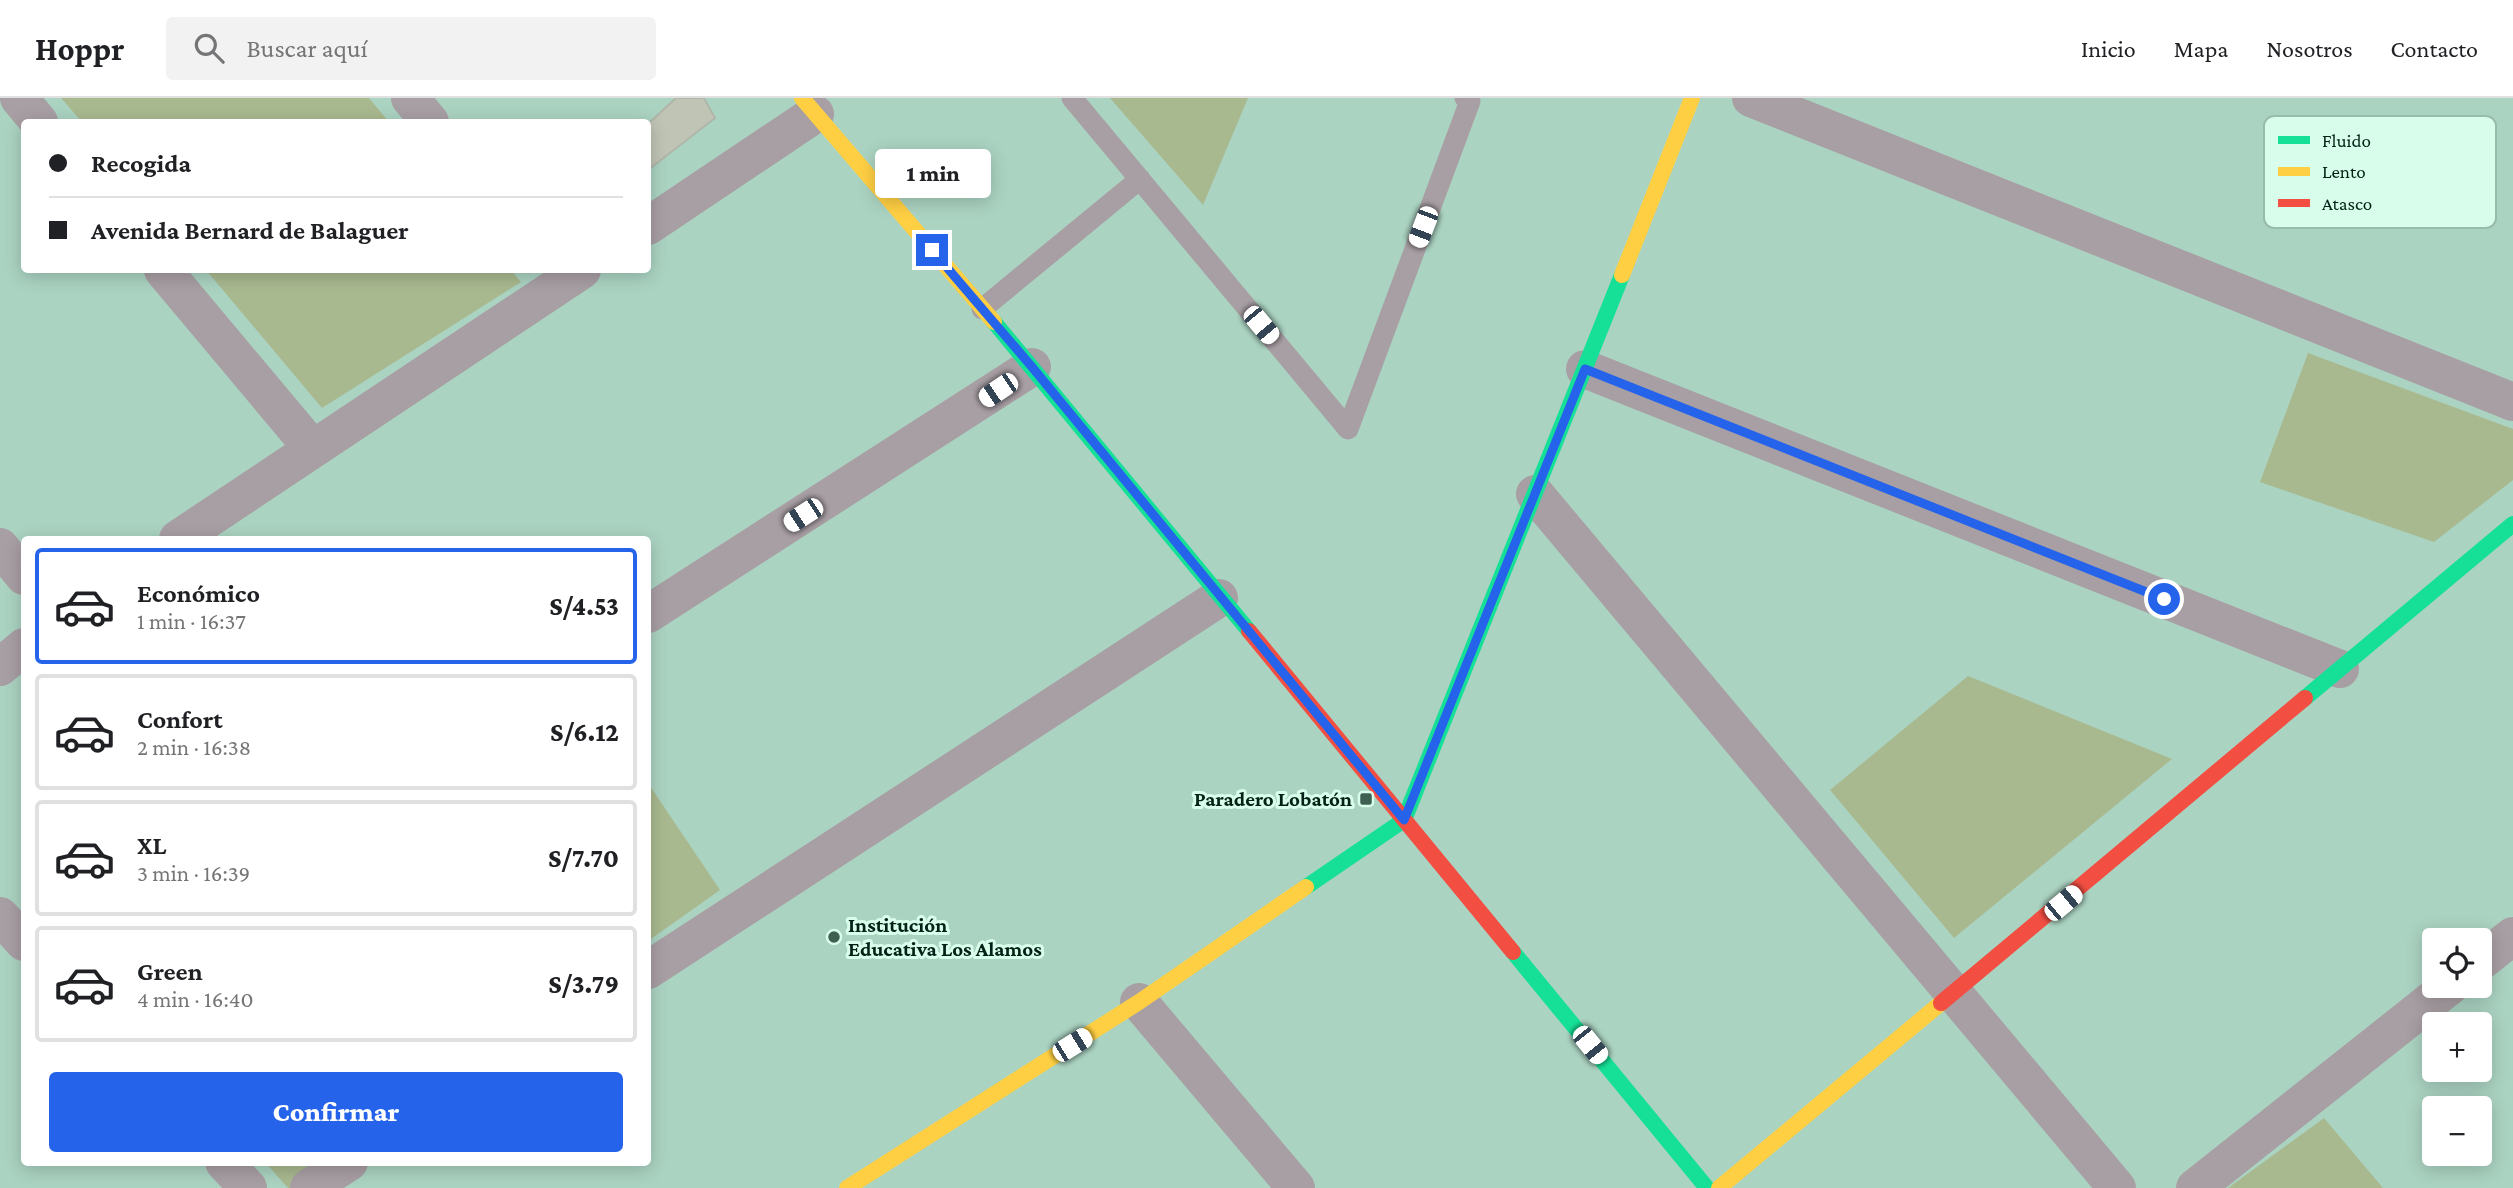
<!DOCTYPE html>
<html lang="es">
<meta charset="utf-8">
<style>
:root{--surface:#fff;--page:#f2f2f2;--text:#202124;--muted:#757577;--line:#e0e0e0;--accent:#2563eb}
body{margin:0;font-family:"Crimson Pro",serif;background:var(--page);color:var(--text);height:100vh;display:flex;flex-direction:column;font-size:26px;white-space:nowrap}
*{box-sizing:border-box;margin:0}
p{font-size:23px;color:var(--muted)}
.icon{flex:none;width:38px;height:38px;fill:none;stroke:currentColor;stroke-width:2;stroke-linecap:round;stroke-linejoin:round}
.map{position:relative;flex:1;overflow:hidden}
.details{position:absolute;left:21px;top:438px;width:630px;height:630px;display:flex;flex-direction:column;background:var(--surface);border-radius:7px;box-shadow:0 4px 18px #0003}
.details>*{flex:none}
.top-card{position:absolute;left:21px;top:21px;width:630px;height:154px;border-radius:7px;box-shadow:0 4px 18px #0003;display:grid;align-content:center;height:154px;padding:0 28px;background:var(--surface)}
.buttons{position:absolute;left:2422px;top:830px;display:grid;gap:14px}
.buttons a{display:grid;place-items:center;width:70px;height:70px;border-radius:7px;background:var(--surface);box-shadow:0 4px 18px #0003;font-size:35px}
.end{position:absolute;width:32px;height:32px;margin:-16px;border:9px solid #2563eb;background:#fff;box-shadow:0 0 0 4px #fff}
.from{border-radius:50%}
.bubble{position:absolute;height:49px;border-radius:7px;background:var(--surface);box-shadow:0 4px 18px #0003;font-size:23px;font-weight:800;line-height:49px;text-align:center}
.car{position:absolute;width:21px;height:42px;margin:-21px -10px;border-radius:9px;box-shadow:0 0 5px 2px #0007;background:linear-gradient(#fff 24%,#345 0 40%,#fff 0 76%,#345 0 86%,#fff 0)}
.top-card b{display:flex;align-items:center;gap:24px;height:66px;font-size:26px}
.top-card b+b{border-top:2px solid var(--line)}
.top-card i{width:18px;height:18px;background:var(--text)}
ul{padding:12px 0 0;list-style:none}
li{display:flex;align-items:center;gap:21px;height:116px;margin:0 14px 10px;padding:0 14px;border:4px solid var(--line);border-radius:7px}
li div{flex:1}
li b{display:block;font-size:26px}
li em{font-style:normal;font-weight:800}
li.active{border-color:var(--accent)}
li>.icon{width:63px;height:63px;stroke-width:1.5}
.cta{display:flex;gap:14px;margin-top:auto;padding:14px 28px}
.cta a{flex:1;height:80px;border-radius:7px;background:var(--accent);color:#fff;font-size:28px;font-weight:800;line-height:80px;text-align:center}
header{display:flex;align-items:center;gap:42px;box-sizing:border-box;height:98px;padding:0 35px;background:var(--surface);border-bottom:2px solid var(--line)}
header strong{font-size:33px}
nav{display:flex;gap:38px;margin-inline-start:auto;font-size:24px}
.search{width:490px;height:63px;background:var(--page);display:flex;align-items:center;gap:18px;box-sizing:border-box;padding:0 24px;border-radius:7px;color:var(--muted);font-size:26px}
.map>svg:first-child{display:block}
</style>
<header>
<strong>Hoppr</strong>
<div class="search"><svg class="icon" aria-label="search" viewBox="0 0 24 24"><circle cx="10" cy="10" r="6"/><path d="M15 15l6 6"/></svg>Buscar aquí</div>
<nav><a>Inicio</a><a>Mapa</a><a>Nosotros</a><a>Contacto</a></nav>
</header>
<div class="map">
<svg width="2513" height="1090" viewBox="0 0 2513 1090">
<rect width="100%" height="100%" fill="#abd3c2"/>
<path fill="#a9b98f" d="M61 0H369L389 24H82Z
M1110 0H1248L1203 107Z
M206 172H511L521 184 322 310Z
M2308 255 2513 331V382L2434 444 2260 384Z
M1968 578 2172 661 1954 840 1830 692Z
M648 685 720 792 648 843Z
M2324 1020 2383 1090H2228Z
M265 1064H332L295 1090H288Z"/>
<path fill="#bfc4b5" stroke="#b0b6a9" stroke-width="2" d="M676 0H704L715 20 648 72V26Z"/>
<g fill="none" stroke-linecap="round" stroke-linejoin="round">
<path stroke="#a89fa4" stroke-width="21" d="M1072 0 1348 331 1470 3 1465 0
M982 211 1140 81"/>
<path stroke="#a89fa4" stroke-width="38" d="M19 0 39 24
M410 0 430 24
M1751 0 2513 304
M648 128 815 16
M163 172 313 351
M1585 271 2340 571
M1535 396 2117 1090
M178 441 582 172
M0 449 24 478
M648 516 1032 269
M0 569 24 549
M0 818 24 844
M2480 864 2513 838
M648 872 1219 500
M1139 904 1296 1090
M224 1064 248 1090
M309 1090 349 1064
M2195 1090 2451 887"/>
<path stroke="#16e098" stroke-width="16" d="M994 224 1249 533
M2305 600 2513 426
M1306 789 1404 722 1622 177
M1513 854 1707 1090"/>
<path stroke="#ffcf43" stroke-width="16" d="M802 0 994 224
M1622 177 1692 0
M847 1090 1139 904 1306 789
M1719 1090 1941 905"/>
<path stroke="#f24e42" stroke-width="16" d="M1249 533 1513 854
M1941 905 2305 600"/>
</g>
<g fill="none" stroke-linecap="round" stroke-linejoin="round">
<path stroke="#2563eb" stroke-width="9" d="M932 152 1032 269 1404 722 1585 271 2164 501"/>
</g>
<g fill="#3e6053" stroke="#d8fdeb" stroke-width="2.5">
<rect x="1359" y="694" width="14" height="14" rx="3.5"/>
<circle cx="834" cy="839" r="7"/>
</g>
<g text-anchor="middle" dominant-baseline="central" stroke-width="6" stroke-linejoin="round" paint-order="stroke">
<g font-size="21" font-weight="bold" fill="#032217" stroke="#d8fdeb" text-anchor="end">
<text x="1352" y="701">Paradero Lobatón</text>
<text x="848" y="827" text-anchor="start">Institución<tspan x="848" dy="24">Educativa Los Alamos</tspan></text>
</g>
</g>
<rect x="2264" y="18" width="232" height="112" rx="10" fill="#d8fdeb" stroke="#98bbab" stroke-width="2"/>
<rect x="2278" y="38" width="32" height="8" fill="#16e098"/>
<rect x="2278" y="69" width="32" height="9" fill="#ffcf43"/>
<rect x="2278" y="101" width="32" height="8" fill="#f24e42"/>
<g font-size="19" fill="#032217">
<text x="2322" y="49">Fluido</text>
<text x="2322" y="80">Lento</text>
<text x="2322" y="112">Atasco</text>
</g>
</svg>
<div class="buttons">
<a><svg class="icon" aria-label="locate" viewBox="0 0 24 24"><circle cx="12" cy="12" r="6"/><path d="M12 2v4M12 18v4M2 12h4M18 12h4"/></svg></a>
<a>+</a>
<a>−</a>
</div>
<i class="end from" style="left:2164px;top:501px"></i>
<i class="end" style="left:932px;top:152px"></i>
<div class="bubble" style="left:875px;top:51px;width:116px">1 min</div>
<i class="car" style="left:1423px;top:129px;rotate:201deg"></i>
<i class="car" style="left:1261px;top:227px;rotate:140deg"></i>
<i class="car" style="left:998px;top:292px;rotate:236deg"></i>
<i class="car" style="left:803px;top:417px;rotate:237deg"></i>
<i class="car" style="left:2063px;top:805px;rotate:50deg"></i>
<i class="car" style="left:1072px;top:947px;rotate:58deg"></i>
<i class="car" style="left:1590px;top:947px;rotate:141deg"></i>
<div class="top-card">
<b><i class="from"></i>Recogida</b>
<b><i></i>Avenida Bernard de Balaguer</b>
</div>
<section class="details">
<ul>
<li class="active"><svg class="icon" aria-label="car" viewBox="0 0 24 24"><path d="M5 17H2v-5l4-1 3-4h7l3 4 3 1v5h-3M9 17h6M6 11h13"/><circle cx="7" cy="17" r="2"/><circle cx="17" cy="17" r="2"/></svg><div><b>Económico</b><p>1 min · 16:37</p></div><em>S/4.53</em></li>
<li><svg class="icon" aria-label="car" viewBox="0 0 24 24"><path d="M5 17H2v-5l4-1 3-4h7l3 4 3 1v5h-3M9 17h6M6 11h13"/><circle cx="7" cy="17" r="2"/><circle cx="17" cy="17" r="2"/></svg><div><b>Confort</b><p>2 min · 16:38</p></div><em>S/6.12</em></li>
<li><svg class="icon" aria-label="car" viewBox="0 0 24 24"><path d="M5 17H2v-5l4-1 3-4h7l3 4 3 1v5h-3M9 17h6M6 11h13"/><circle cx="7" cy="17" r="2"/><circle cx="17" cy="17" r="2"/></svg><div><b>XL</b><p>3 min · 16:39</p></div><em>S/7.70</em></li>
<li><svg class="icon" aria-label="car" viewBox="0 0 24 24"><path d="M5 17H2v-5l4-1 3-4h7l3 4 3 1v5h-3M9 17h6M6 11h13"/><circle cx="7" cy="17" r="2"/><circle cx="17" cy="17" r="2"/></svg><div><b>Green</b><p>4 min · 16:40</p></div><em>S/3.79</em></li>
</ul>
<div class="cta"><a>Confirmar</a></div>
</section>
</div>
